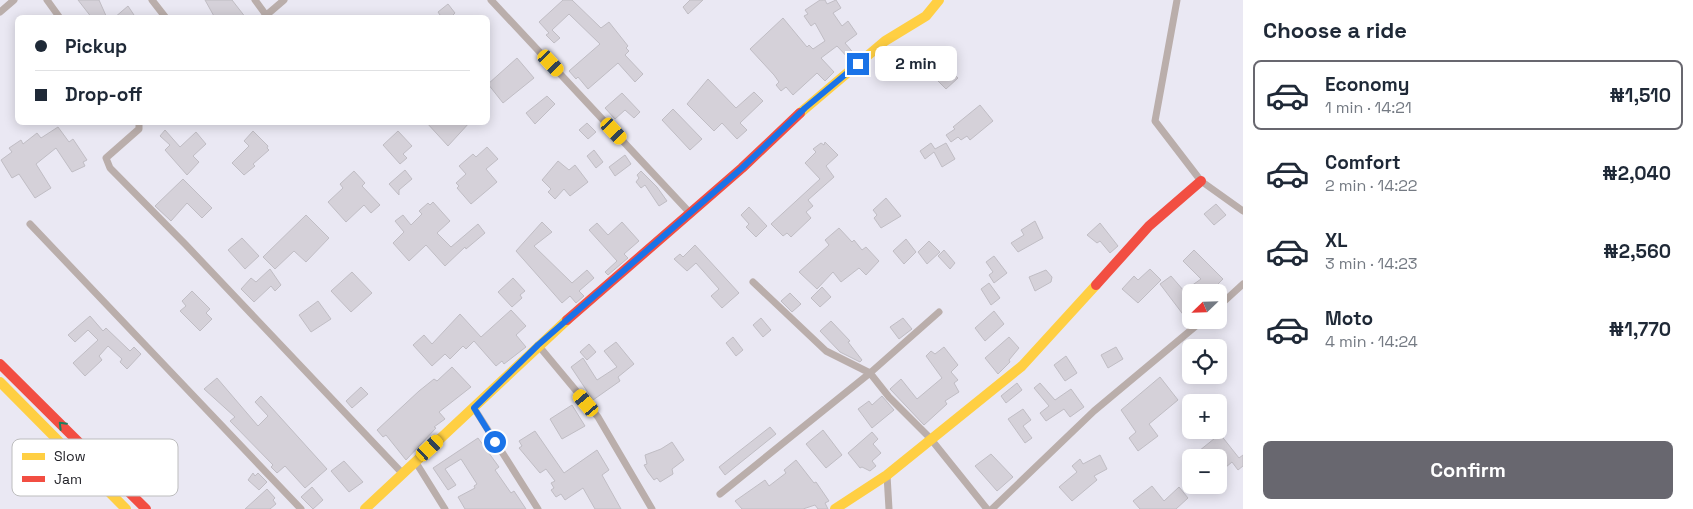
<!DOCTYPE html>
<meta charset="utf-8">
<style>
:root{--surface:#fff;--page:#f6f6f7;--text:#1f2937;--muted:#747a83;--line:#e0e1e3;--accent:#68676f}
body{margin:0;font-family:"Space Grotesk",sans-serif;background:var(--page);color:var(--text);height:100vh;display:flex;flex-direction:column;font-size:19px;white-space:nowrap}
*{box-sizing:border-box;margin:0}
p{font-size:16px;color:var(--muted)}
.icon{flex:none;width:28px;height:28px;fill:none;stroke:currentColor;stroke-width:2;stroke-linecap:round;stroke-linejoin:round}
.map{position:relative;flex:1;overflow:hidden}
.sheet{display:flex;flex-direction:column;background:var(--surface);width:450px}
.sheet>*{flex:none}
.guide{position:absolute;left:15px;top:15px;width:475px;height:110px;border-radius:8px;box-shadow:0 2px 12px #0003;display:grid;align-content:center;height:110px;padding:0 20px;background:var(--surface)}
.needle{width:32px;rotate:247deg}
.controls{position:absolute;left:1182px;top:284px;display:grid;gap:10px}
.controls a{display:grid;place-items:center;width:45px;height:45px;border-radius:8px;background:var(--surface);box-shadow:0 2px 12px #0003;font-size:25px}
.end{position:absolute;width:22px;height:22px;margin:-11px;border:6px solid #1a73e8;background:#fff;box-shadow:0 0 0 2px #fff}
.from{border-radius:50%}
.bubble{position:absolute;height:35px;border-radius:8px;background:var(--surface);box-shadow:0 2px 12px #0003;font-size:16px;font-weight:700;line-height:35px;text-align:center}
.car{position:absolute;width:15px;height:30px;margin:-15px -8px;border-radius:6px;box-shadow:0 0 4px 1px #0007;background:linear-gradient(#f5c518 24%,#345 0 40%,#f5c518 0 76%,#345 0 86%,#f5c518 0)}
.guide b{display:flex;align-items:center;gap:18px;height:48px;font-size:19px}
.guide b+b{border-top:1px solid var(--line)}
.guide i{width:12px;height:12px;background:var(--text)}
ul{padding:0;list-style:none}
li{display:flex;align-items:center;gap:15px;height:70px;margin:0 10px 8px;padding:0 10px;border:2px solid transparent;border-radius:8px}
li div{flex:1}
li b{display:block;font-size:19px}
li em{font-style:normal;font-weight:700}
li.selected{border-color:var(--accent)}
li>.icon{width:45px;height:45px;stroke-width:1.5}
h2{padding:0 20px;font-size:22px;line-height:60px}
.cta{display:flex;gap:10px;margin-top:auto;padding:10px 20px}
.cta a{flex:1;height:58px;border-radius:8px;background:var(--accent);color:#fff;font-size:20px;font-weight:700;line-height:58px;text-align:center}
main{display:flex;flex:1;min-height:0}
.map>svg:first-child{display:block}
</style>
<main>
<div class="map">
<svg width="1243" height="509" viewBox="0 0 1243 509">
<rect width="100%" height="100%" fill="#eae8f3"/>
<path fill="#d5d1d9" stroke="#c0bdc4" d="M78 0H99L107 18H92Z
M205 0H232L246 18H215Z
M563 0H572L601 28 609 22 628 46 626 48 629 51 625 55 643 74 635 82 618 63 588 89 578 77 576 79 569 71 600 44 569 14 552 30 560 38 554 43 546 35 549 33 539 22Z
M690 0H703L688 14 683 7Z
M820 0H825L827 4 836 0 841 8 833 13 842 26 848 21 857 34 845 43 856 56 851 61 837 46 821 58 834 72 825 81 817 73 793 95 786 87 781 91 776 85 779 82 774 75 750 49 783 18 807 47 809 45 813 49 825 41 815 23 811 26 804 16 808 14 805 10Z
M448 4 455 13 450 18H442L438 12Z
M128 6 136 18H114Z
M517 58 534 78 503 103 488 84Z
M946 66 958 78 946 89 935 78Z
M708 79 736 108 754 92 763 101 740 123 747 130 737 139 722 123 714 131 687 104Z
M622 93 640 112 634 118 625 110 615 119 605 108Z
M547 96 555 104 535 124 526 113Z
M980 105 993 121 970 140 967 136 961 140 958 137 951 142 946 135 955 129 953 127Z
M673 109 702 139 690 150 662 120Z
M426 122H470L448 146Z
M587 123 596 132 588 139 579 130Z
M58 127 69 142 73 139 87 160 83 162 85 166 72 172 56 148 36 164 51 188 35 198 19 174 12 178 1 160 12 152 9 148 21 140 23 144 37 133 41 138Z
M165 130 180 147 196 132 206 144 193 156 199 162 187 175 165 150 170 145 160 136Z
M253 131 268 146 267 148 269 150 253 164 255 166 244 175 232 163 249 146 244 141Z
M398 131 412 146 403 154 407 158 400 164 383 145Z
M825 142 838 155 826 166 834 177 808 200 813 206 806 212 811 218 791 237 787 233 783 236 771 224 820 179 805 163 816 152 813 149 821 143 824 145Z
M931 143 935 149 946 143 955 159 942 167 934 152 925 159 920 151Z
M487 147 498 159 486 169 497 182 471 204 457 188 459 186 456 183 466 174 459 166 473 154 476 157Z
M594 150 603 162 596 168 587 156Z
M625 155 631 164 615 176 609 167Z
M558 161 569 170 575 165 588 182 570 196 564 189 555 199 548 192 551 189 542 180Z
M405 170 412 179 399 190V195L389 184Z
M354 171 365 183 362 186 380 205 371 213 364 205 346 222 328 202 343 188 340 184Z
M641 171 657 187 667 201 659 206 645 185 641 188 636 182 639 178 637 175Z
M183 179 212 208 202 218 187 203 171 221 155 206Z
M886 198 901 216 881 228 874 218 877 215 873 210Z
M433 202 450 221 437 233 451 247 478 224 485 233 466 249 465 247 445 266 426 245 409 261 393 243 404 232 395 221 403 215 411 225 422 214 419 211 428 203 430 205Z
M1216 204 1226 215 1214 225 1204 214Z
M749 207 767 226 756 237 746 227 749 224 741 215Z
M306 215 329 238 306 262 294 251 275 269 263 257Z
M1035 221 1043 238 1018 252 1011 243 1024 235 1021 230Z
M542 222 552 232 534 246 572 283 587 270 594 278 579 291 584 296 576 303 570 296 562 303 516 251Z
M622 222 639 241 624 254 628 258 608 275 605 272 617 261 589 230 597 223 608 235Z
M1100 223 1118 246 1110 253 1100 241 1097 243 1087 235Z
M839 228 852 242 854 240 862 250 866 247 879 261 866 275 859 268 841 282 833 272 817 289 799 272 829 245 825 240Z
M242 238 259 256 245 269 228 250Z
M906 239 916 252 904 264 893 251Z
M929 241 940 252 927 264 918 252Z
M695 245 739 293 722 308 711 296 719 289 696 263 687 271 674 259 680 254 683 257Z
M944 250 955 263 950 269 938 256Z
M1194 250 1223 279 1210 292H1191V312L1185 317 1160 284 1171 276 1184 291 1201 279 1183 261Z
M994 256 1007 273 994 283 989 275 993 272 986 262Z
M270 269 281 285 275 291 271 286 254 302 241 289 251 278 256 282Z
M1150 269 1161 280 1138 303 1122 289 1134 276 1138 280Z
M1046 270 1052 277 1051 282 1035 291 1029 277Z
M352 272 372 293 351 312 331 291Z
M513 278 525 291 520 295 522 298 512 307 498 292Z
M989 283 1000 298 991 305 981 289Z
M822 287 831 297 820 307 811 298Z
M192 291 210 309 206 313 212 319 200 331 180 311 186 306 182 301Z
M790 293 801 304 792 312 781 301Z
M318 301 331 319 311 332 299 315Z
M511 310 526 326 516 335 526 347 504 364 502 361 496 366 474 341 466 349 463 346 450 359 445 354 432 366 413 345 424 335 432 344 460 314 481 337Z
M994 311 1004 324 985 341 975 328Z
M90 316 103 331 106 328 130 351 134 347 141 354 127 369 120 362 122 359 108 346 99 356 102 360 85 376 73 363 98 340 88 330 75 342 68 335Z
M761 318 771 330 763 337 753 325Z
M903 318 912 329 899 339 890 327Z
M831 321 850 341 848 342 862 360 860 362 840 352 820 331Z
M733 337 743 350 736 356 726 343Z
M1009 337 1019 348 1009 360 1010 362 998 374 985 358Z
M616 342 634 364 618 377 620 381 593 400 571 367 583 358 597 380 617 367 604 351Z
M589 344 596 352 587 360 580 352Z
M944 347 958 365 951 372 958 380 954 383 959 392 945 401 947 404 924 425 890 389 901 379 917 399 942 378 926 356 931 351 935 354Z
M1116 347 1123 359 1108 368 1101 355Z
M1066 356 1077 373 1065 381 1054 365Z
M452 367 471 387 439 412 445 419 434 427 436 428 406 460 386 435 383 437 377 430 419 391 434 379 437 381Z
M1160 377 1178 400 1149 424 1158 436 1138 451 1129 438 1136 432 1121 410Z
M217 378 258 426 268 416 255 402 261 396 327 469 305 488 285 466 277 473 271 467 273 465 230 421 235 417 204 389Z
M1017 383 1022 390 1006 403 1001 396Z
M1040 383 1055 400 1071 389 1084 407 1070 417 1064 409 1046 421 1040 413 1049 406 1034 388Z
M361 387 368 394 352 408 346 401Z
M882 396 894 410 872 428 858 409 869 401 872 405Z
M572 405 585 426 562 439 550 419Z
M1023 409 1031 420 1023 426 1032 438 1025 443 1008 419Z
M770 427 776 434 725 475 719 467Z
M823 430 842 455 826 468 806 444Z
M535 431 564 473 597 450 609 470 602 475 621 509H595L583 488 565 500 561 494 556 497 551 490 554 488 551 483 555 481 546 469 540 473 519 448 522 446 519 441Z
M872 432 878 439 873 444 881 453 872 461 876 466 870 471 862 467 860 468 848 453Z
M1220 434 1239 458 1243 455V466L1238 470 1232 462 1219 473V458H1204L1199 451Z
M478 438 499 467 495 470 511 493 514 491 526 509H465L458 497 475 488 474 486 477 484 461 459 445 469 456 485 448 490 433 468Z
M672 442 684 460 672 469 673 474 660 482 657 478 654 480 648 472 644 465 647 464 645 455 661 449Z
M991 454 1013 477 997 491 975 466Z
M1100 455 1107 469 1094 476 1097 480 1072 501 1059 487 1077 472 1072 466 1080 459 1083 464Z
M796 460 814 483 816 482 829 501 825 503 828 509H818L815 505 803 509H742L735 501 765 480 769 486 786 473 784 470Z
M344 461 363 482 349 492 331 471Z
M253 473 255 476 258 473 267 482 259 490 248 480Z
M1152 486 1164 501 1179 487 1188 498 1176 509H1140L1133 501Z
M312 487 323 500 313 509 301 497Z
M267 489 275 498 273 500 276 504 270 509H245Z"/>
<g fill="none" stroke-linecap="round" stroke-linejoin="round">
<path stroke="#baaeab" stroke-width="7" d="M47 0 60 18
M152 0 166 18
M255 0 266 15
M491 0 690 213
M1177 0 1155 121 1201 181 1243 211
M0 12 14 0
M263 18 284 0
M139 122V129L106 158 110 168 186 245 403 474
M30 224 301 509
M753 282 826 351 870 373 889 397 930 438 987 509
M1219 306 1243 284
M538 345 598 417 652 509
M474 408 538 509
M415 461 445 509
M887 475 889 509
M720 494 870 373 939 312
M992 509 1094 411 1203 320"/>
<path stroke="#ffcf43" stroke-width="10" d="M800 113 885 41 926 16 939 0
M0 382 126 509
M365 509 567 320
M835 509 887 475 1022 366 1096 285"/>
<path stroke="#f24e42" stroke-width="10" d="M1096 285 1149 226 1201 181
M567 320 742 168 800 113
M0 364 146 509"/>
</g>
<defs><path id="oneway-chevron" d="M-2-3.5L2.5 0L-2 3.5" fill="none" stroke-width="1.6" stroke-linecap="round" stroke-linejoin="round" transform="scale(1.25)"/></defs>
<use stroke="#1c8160" href="#oneway-chevron" transform="translate(62 425) rotate(-135)"/>
<g fill="none" stroke-linecap="round" stroke-linejoin="round">
<path stroke="#1a73e8" stroke-width="6" d="M495 442 474 408 538 345 742 168 805 108 858 64"/>
</g>
<rect x="12" y="439" width="166" height="57" rx="8" fill="#fff" stroke="#bdbdbe" stroke-width="1"/>
<rect x="22" y="453" width="23" height="7" fill="#ffcf43"/>
<rect x="22" y="476" width="23" height="6" fill="#f24e42"/>
<g font-size="14" fill="#222228">
<text x="54" y="461">Slow</text>
<text x="54" y="484">Jam</text>
</g>
</svg>
<div class="controls">
<a><svg class="needle" viewBox="-14 -14 28 28"><path d="M0-13l5 13h-10z" fill="#e53935"/><path d="M0 13l5-13h-10z" fill="#747a83"/></svg></a>
<a><svg class="icon" aria-label="locate" viewBox="0 0 24 24"><circle cx="12" cy="12" r="6"/><path d="M12 2v4M12 18v4M2 12h4M18 12h4"/></svg></a>
<a>+</a>
<a>−</a>
</div>
<i class="end from" style="left:495px;top:442px"></i>
<i class="end" style="left:858px;top:64px"></i>
<div class="bubble" style="left:875px;top:46px;width:82px">2 min</div>
<i class="car" style="left:551px;top:63px;rotate:137deg"></i>
<i class="car" style="left:614px;top:131px;rotate:137deg"></i>
<i class="car" style="left:586px;top:403px;rotate:320deg"></i>
<i class="car" style="left:430px;top:448px;rotate:48deg"></i>
<div class="guide">
<b><i class="from"></i>Pickup</b>
<b><i></i>Drop-off</b>
</div>
</div>
<section class="sheet">
<h2>Choose a ride</h2>
<ul>
<li class="selected"><svg class="icon" aria-label="car" viewBox="0 0 24 24"><path d="M5 17H2v-5l4-1 3-4h7l3 4 3 1v5h-3M9 17h6M6 11h13"/><circle cx="7" cy="17" r="2"/><circle cx="17" cy="17" r="2"/></svg><div><b>Economy</b><p>1 min · 14:21</p></div><em>₦1,510</em></li>
<li><svg class="icon" aria-label="car" viewBox="0 0 24 24"><path d="M5 17H2v-5l4-1 3-4h7l3 4 3 1v5h-3M9 17h6M6 11h13"/><circle cx="7" cy="17" r="2"/><circle cx="17" cy="17" r="2"/></svg><div><b>Comfort</b><p>2 min · 14:22</p></div><em>₦2,040</em></li>
<li><svg class="icon" aria-label="car" viewBox="0 0 24 24"><path d="M5 17H2v-5l4-1 3-4h7l3 4 3 1v5h-3M9 17h6M6 11h13"/><circle cx="7" cy="17" r="2"/><circle cx="17" cy="17" r="2"/></svg><div><b>XL</b><p>3 min · 14:23</p></div><em>₦2,560</em></li>
<li><svg class="icon" aria-label="car" viewBox="0 0 24 24"><path d="M5 17H2v-5l4-1 3-4h7l3 4 3 1v5h-3M9 17h6M6 11h13"/><circle cx="7" cy="17" r="2"/><circle cx="17" cy="17" r="2"/></svg><div><b>Moto</b><p>4 min · 14:24</p></div><em>₦1,770</em></li>
</ul>
<div class="cta"><a>Confirm</a></div>
</section>
</main>
